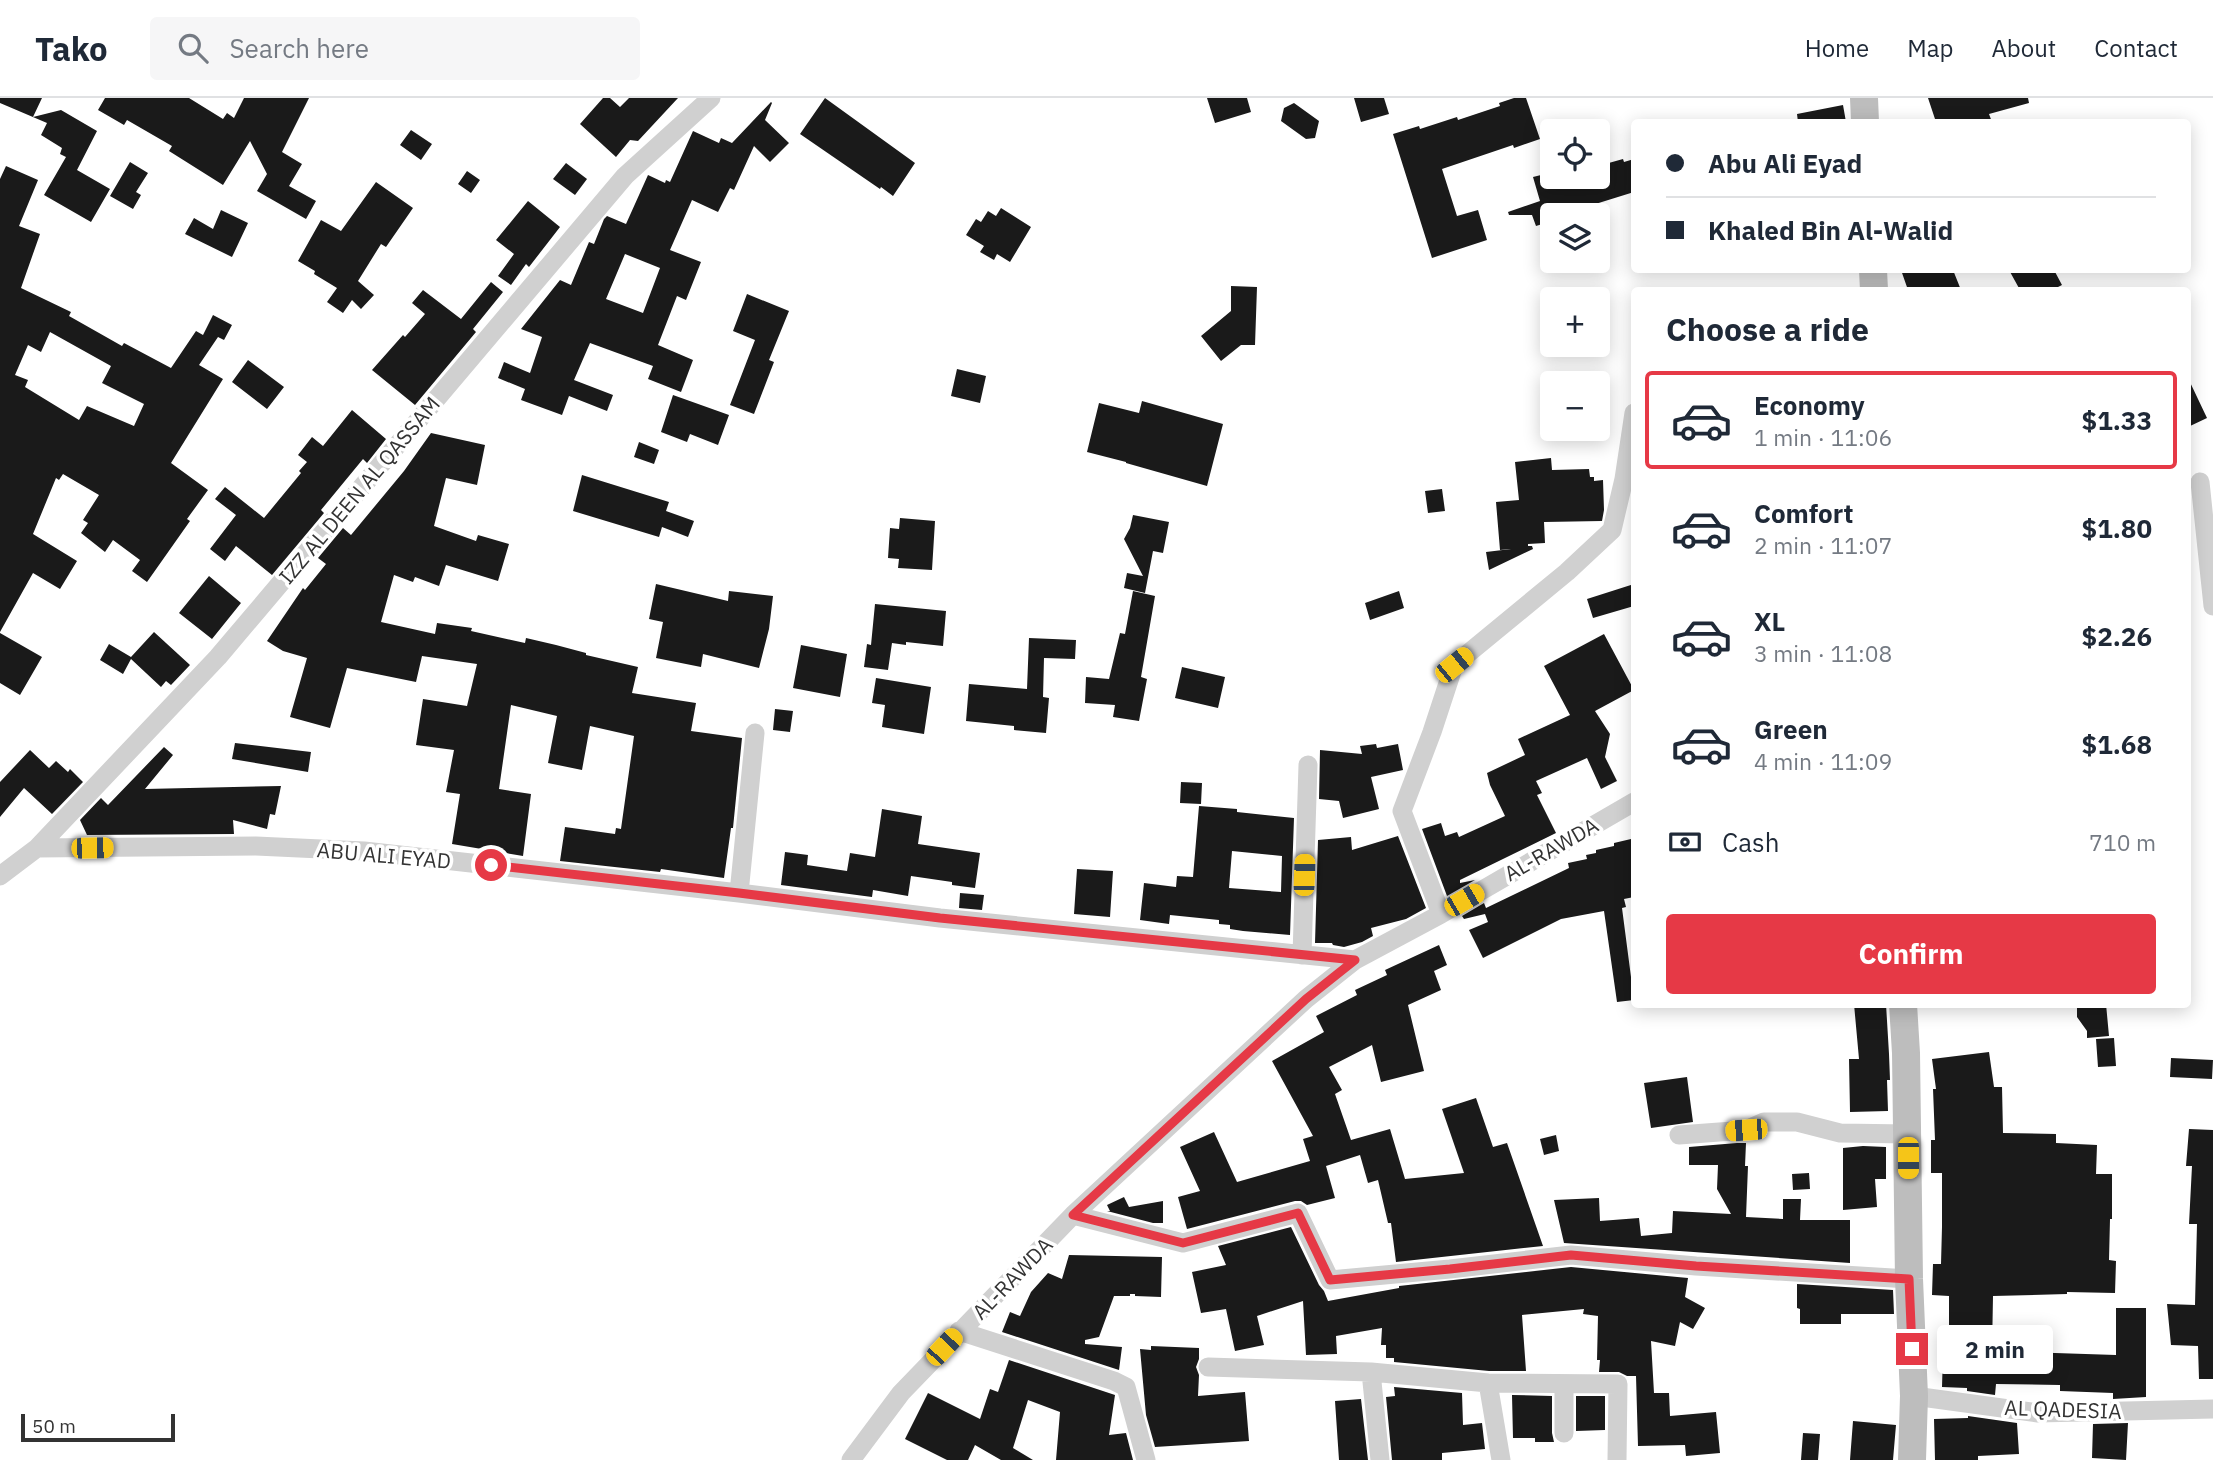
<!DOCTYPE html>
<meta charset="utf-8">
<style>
:root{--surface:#fff;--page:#f6f6f7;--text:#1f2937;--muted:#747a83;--line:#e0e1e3;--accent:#e63946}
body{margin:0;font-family:"IBM Plex Sans",sans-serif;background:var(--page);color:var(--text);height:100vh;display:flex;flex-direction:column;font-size:26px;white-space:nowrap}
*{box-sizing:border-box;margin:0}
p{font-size:23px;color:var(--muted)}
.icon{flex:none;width:38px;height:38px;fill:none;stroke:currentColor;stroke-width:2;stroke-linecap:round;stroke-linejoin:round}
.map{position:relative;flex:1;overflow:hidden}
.details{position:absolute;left:1631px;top:189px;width:560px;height:721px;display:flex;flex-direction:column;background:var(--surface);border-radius:7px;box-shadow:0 4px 18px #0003}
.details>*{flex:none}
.guide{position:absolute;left:1631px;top:21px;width:560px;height:154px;border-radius:7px;box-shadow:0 4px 18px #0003;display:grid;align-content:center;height:154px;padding:0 35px;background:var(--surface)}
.controls{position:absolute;left:1540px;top:21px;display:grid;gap:14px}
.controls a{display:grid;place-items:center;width:70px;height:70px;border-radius:7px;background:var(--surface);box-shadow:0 4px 18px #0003;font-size:35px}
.scale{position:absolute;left:21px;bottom:18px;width:154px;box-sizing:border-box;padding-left:7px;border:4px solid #333;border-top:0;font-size:19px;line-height:24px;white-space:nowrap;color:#333;-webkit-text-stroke:5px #fff;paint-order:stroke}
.end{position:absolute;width:32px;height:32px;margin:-16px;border:9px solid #e63946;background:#fff;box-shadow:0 0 0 4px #fff}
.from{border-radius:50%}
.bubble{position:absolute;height:49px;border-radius:7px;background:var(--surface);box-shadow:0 4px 18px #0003;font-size:23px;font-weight:800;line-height:49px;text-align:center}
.car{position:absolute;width:21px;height:42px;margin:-21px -10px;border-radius:9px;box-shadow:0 0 5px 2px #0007;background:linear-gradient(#f5c518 24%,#345 0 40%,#f5c518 0 76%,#345 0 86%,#f5c518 0)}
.guide b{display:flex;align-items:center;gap:24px;height:66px;font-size:26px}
.guide b+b{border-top:2px solid var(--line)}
.guide i{width:18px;height:18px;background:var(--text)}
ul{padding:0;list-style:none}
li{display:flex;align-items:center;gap:21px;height:98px;margin:0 14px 10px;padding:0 21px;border:4px solid transparent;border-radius:7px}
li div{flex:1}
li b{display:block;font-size:26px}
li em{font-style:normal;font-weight:800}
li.selected{border-color:var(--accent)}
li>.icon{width:63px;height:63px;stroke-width:1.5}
h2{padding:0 35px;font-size:32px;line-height:84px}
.pay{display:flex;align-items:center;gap:18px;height:77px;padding:0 35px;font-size:26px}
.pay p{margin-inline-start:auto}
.cta{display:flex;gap:14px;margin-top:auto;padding:14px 35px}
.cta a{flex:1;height:80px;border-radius:7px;background:var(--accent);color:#fff;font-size:28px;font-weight:800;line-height:80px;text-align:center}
header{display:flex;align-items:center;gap:42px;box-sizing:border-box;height:98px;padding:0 35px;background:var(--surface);border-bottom:2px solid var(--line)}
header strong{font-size:33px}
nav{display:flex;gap:38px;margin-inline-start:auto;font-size:24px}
.search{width:490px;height:63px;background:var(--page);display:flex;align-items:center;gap:18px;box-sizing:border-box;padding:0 24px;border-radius:7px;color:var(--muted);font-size:26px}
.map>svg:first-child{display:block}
</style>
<header>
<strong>Tako</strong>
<div class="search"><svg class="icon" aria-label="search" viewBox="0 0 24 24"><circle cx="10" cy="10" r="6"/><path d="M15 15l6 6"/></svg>Search here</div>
<nav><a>Home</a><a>Map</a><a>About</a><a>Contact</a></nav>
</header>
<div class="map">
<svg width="2213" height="1362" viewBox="0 0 2213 1362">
<rect width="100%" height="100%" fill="#fff"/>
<path fill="#1a1a1a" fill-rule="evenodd" d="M0 0H42L33 19 61 12 97 33 77 72 110 91 91 124 44 97 66 59 60 56 62 50 41 37 47 25 0 5Z
M105 0H189L223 21 227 15 234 20 244 0H309L282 54 302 66 289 88 316 103 306 121 257 93 267 76 250 43 223 87 169 53 172 48 127 22 124 27 98 12Z
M603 0H610L620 9 629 0H678L638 43 630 42 616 59 580 26Z
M825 0 915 65 893 98 881 89 880 91 800 36Z
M1207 0H1247L1251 14 1215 25Z
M1354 0H1384L1389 16 1361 24Z
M1514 0H1526L1540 41 1514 50 1513 47 1442 71 1457 118 1478 112 1487 142 1432 160 1393 36 1419 28 1420 31 1457 19 1458 22 1500 8 1499 5Z
M1928 0H2028L2029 5 1989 16 1992 24H1936Z
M771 4 772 5 765 22 789 45 770 64 754 48 734 92 730 90 718 114 692 102 670 152 701 164 686 202 677 198 658 247 693 262 681 294 648 281 653 268 590 245 574 282 613 297 607 313 569 298 562 317 521 302 525 291 498 280 504 264 530 275 542 239 521 231 560 182 571 187 589 144 594 146 604 121 607 118 626 126 648 77 665 85 666 82 670 84 693 33 719 45 721 40 732 45ZM625 156 660 170 643 215 606 201Z
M1294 5 1319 23 1315 40 1306 41 1281 23 1284 10Z
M1843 7 1846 24H1798L1797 16Z
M411 32 432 46 421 62 400 47Z
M1623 61 1624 64 1634 61V94L1560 117H1552V123L1536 128 1532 117H1509L1508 114 1540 103 1533 79 1549 75 1550 79H1598V68Z
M130 64 148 75 136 94 141 97 133 111 110 98Z
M566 65 587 81 575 97 553 81Z
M6 68 38 82 19 128 40 136 21 190 71 214 69 218 122 248 124 245 171 270 196 233 203 237 213 217 232 227 224 242 218 239 199 267 223 281 171 365 208 392 187 421 190 423 147 484 132 473 140 462 113 442 105 454 81 435 88 425 83 422 99 397 63 376 59 382 56 380 33 436 77 463 60 491 33 475 0 534V81ZM50 234 111 268 102 285 144 306 134 328 87 308 79 322 25 289 28 282 15 277 28 247 41 254Z
M467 73 480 82 471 95 458 86Z
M376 84 413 110 386 149 381 146 358 183 374 197 361 211 352 202 343 215 327 204 337 190 314 176 315 173 298 163 321 122 341 133Z
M528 103 560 129 529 169 526 166 511 187 498 178 514 156 496 142Z
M1001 110 1031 129 1010 164 997 156 994 162 980 154 984 148 966 137 976 121 981 124 988 113 996 118Z
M221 112 248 125 232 159 185 136 194 120 213 131Z
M1901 172H1953L1961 192H1908Z
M2009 172H2054L2062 187 2052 192H2020Z
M491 184 503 194 473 231 476 234 415 307 372 272 403 237 405 239 425 216 412 205 423 192 461 221Z
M1231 188 1257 189 1255 247H1241L1221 263 1201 238 1231 213Z
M747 196 789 213 769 262 774 264 754 316 730 307 755 242 733 233Z
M248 262 284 289 267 311 232 284Z
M957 271 986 278 980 305 951 298Z
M2188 280 2207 320 2188 329Z
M673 297 729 317 718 347 690 336 687 344 661 334Z
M1142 303 1223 326 1207 388 1126 365V364L1087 354 1099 305 1139 315Z
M352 312 386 341 367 365 363 361 321 412 324 415 272 477 236 448 225 463 210 451 236 417 215 401 225 389 264 420 301 375 299 373 307 364 298 357 312 339 323 348Z
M431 335 485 347 477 387 446 380 434 428 476 443 478 437 509 446 498 483 446 467 439 488 415 479 413 484 394 477 381 524 435 536 437 525 472 530 471 533 525 545 526 540 556 547 586 555V557L638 569 632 595 696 605 691 633 742 640 733 730H731L724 780 661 771 660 774 560 763 565 729 615 736 616 730 621 731 634 638 590 628 582 672 548 665 557 618 511 607 499 691 531 696 523 758 452 746 460 696 446 694 454 652 416 647 423 601 467 608 477 566 422 558 416 584 347 570 330 630 290 619 307 560 283 553 267 543 303 490 305 492 326 466 318 460 343 430 351 437 404 373Z
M639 344 659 352 654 366 634 359Z
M1551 360 1552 372 1589 371 1590 379H1594V383L1603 382 1604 412 1602 423 1544 424 1545 445 1528 446V448H1532L1533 451 1489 472 1486 454 1511 451 1500 452 1496 404 1519 402 1515 364Z
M582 377 669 404 666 413 694 423 688 439 662 429 659 439 573 413Z
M1442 391 1445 413 1428 415 1425 393Z
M1133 417 1169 424 1163 455 1153 453 1145 495 1124 490 1127 475 1143 478 1124 441 1130 430Z
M900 420 935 423 932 472 898 470 899 461 888 460 890 430 899 431Z
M209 478 241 505 212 541 179 515Z
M656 486 728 503 729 493 773 498 769 531 759 570 703 556 701 569 656 560 663 524 649 521Z
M1634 486V508L1593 520 1587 501Z
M1133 493 1155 498 1141 579 1147 581 1139 623 1113 619 1115 607 1085 605 1086 579 1109 581 1120 535 1125 536Z
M1399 493 1404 510 1370 522 1365 505Z
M875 506 946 513 943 548 906 544V547L892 545 888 572 864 569 867 546 871 547Z
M154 534 190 567 171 587 166 583 161 589 131 561 123 576 100 562 109 546 131 559Z
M0 535 42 559 20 597 0 585Z
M1604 536 1634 592 1595 613 1610 636 1605 659 1617 683 1601 691 1587 660 1536 683 1542 695 1537 697 1556 735 1460 782V785L1475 782 1447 798 1422 731 1441 725 1445 738 1457 734 1459 739 1505 718 1490 687 1487 675 1525 657 1518 641 1570 617 1544 568Z
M1029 540 1076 542 1075 561 1044 560 1043 599 1049 600 1046 635 1014 632V628L966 623 969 586 1027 591Z
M801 547 847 556 840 599 793 590Z
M1182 569 1225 579 1218 610 1175 600Z
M876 580 931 589 924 636 882 629 885 607 872 605Z
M775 611 793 613 790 634 773 632Z
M235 645 311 654 308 674 232 661Z
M1376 646 1377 650 1398 646 1403 672 1371 679 1379 711 1343 720 1339 703 1319 701 1320 652 1362 656 1360 648Z
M164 649 173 657 145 691 281 688 275 717 270 716 267 731 233 722 234 736 87 737 80 722 101 700 108 707Z
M30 652 49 670 56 663 68 674 70 671 83 684 52 716 24 690 0 719V684Z
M1181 684 1202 685 1201 706 1180 705Z
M1199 708 1237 711V714L1294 720 1290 837 1243 833 1230 831V827L1219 826V822L1170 817 1169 826 1140 822 1144 785 1176 789 1177 778 1193 779ZM1232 753 1282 758 1281 794 1229 790Z
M882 711 922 718 918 746 980 755 975 790 952 787V784L911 778 908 798 873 792 872 799 781 787 785 754 808 757 807 767 847 773 850 755 875 759Z
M1398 738 1426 810 1406 821 1371 830 1373 838 1362 844 1344 849 1333 847 1332 845H1315L1318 742 1351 739 1352 752Z
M1631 741 1634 760V799L1624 801 1626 809 1622 810 1634 902 1617 904 1604 813 1561 821 1483 860 1469 832 1488 824 1485 816 1464 821 1462 818 1484 805 1486 810 1569 770 1568 765 1587 761 1586 757 1596 755V752L1614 748V745Z
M1077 771 1113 773 1110 819 1074 816Z
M960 795 984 797 982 812 959 810Z
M1439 847 1447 867 1434 873 1441 892 1408 907 1424 973 1381 984 1372 947 1329 969 1342 992 1335 996 1351 1042 1390 1031 1405 1081 1464 1075 1442 1011 1476 1000 1493 1049 1507 1045 1543 1148 1396 1164 1391 1125H1388L1378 1082 1368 1085 1360 1057 1326 1068 1335 1100 1307 1107 1301 1103H1295L1187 1131 1178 1099 1200 1093 1180 1049 1214 1034 1237 1084 1310 1063 1303 1041 1313 1038 1272 963 1324 934 1316 918 1357 897 1355 892 1387 877 1385 872Z
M1854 906H1886L1889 956 1890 982H1887L1888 1013 1850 1014 1849 961H1859Z
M2077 906H2106L2109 938 2087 940V933L2077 919Z
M2114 940 2116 968 2098 969 2096 941Z
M1989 954 1994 989H2002L2003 1035 2056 1036V1045L2097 1047 2096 1076H2112V1121H2110L2109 1162 2116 1163 2115 1195 2067 1194V1196L1993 1198 1992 1253 2116 1257V1210H2146V1299L2113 1301V1295L2060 1293V1287L1996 1286 1995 1297 1967 1293V1290L1942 1289 1943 1255H1949V1198L1932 1197 1933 1166H1941L1942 1129V1075H1931V1042H1935L1933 991H1936L1932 961Z
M2171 960 2213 962 2212 981 2170 979Z
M1687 979 1693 1024 1651 1030 1644 985Z
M2189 1031 2213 1032V1281H2199L2198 1248 2171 1247 2167 1206 2195 1207 2197 1126H2189L2192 1068H2186Z
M1556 1037 1559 1053 1544 1057 1540 1041Z
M1737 1045H1746L1745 1068H1748L1746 1119 1783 1121V1101H1801L1800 1122H1850V1165L1564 1145 1554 1102 1599 1100 1600 1123 1639 1120 1641 1138 1672 1135 1673 1113 1731 1116 1717 1091 1718 1067H1689V1049Z
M1863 1048 1886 1049V1081H1875L1877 1109 1843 1112V1050Z
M1809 1075 1810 1091 1793 1092 1792 1076Z
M1124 1099 1129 1109 1163 1103V1125H1153L1107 1113H1110L1107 1107Z
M1291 1129 1319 1187 1324 1193 1328 1203 1399 1190V1188L1571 1169 1688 1180 1685 1199 1705 1210 1693 1231 1680 1224 1675 1248 1651 1243 1654 1295H1669L1670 1318 1716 1314 1720 1355 1686 1358 1685 1347 1638 1348 1636 1278H1627L1619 1274H1599L1600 1262H1597L1598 1218 1583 1216 1584 1211 1522 1217 1526 1273H1489L1394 1264V1260H1386V1247H1381L1382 1230 1336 1238 1337 1256 1306 1257 1303 1203 1257 1218 1264 1247 1235 1253 1226 1211 1201 1215 1192 1174 1226 1167 1218 1148Z
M1069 1157 1162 1159 1161 1199 1135 1198V1196H1130V1198H1114L1099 1239 1085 1242V1246L1122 1249 1119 1272 1002 1234 1010 1214 1020 1218 1031 1194 1048 1175 1062 1181Z
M1797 1186 1893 1192 1894 1216H1841V1226H1800V1211L1797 1210Z
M1151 1248 1199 1250V1261L1196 1269 1199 1277 1198 1298 1245 1294 1249 1343 1155 1349 1146 1317 1140 1251 1151 1252Z
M1009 1262 1115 1297 1109 1337 1126 1335 1133 1362H1056L1060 1314 1028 1302 1013 1350 1033 1362H1001L975 1347 968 1362H947L905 1341 928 1295 980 1321 990 1291 998 1294Z
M1394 1289 1462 1295 1463 1327 1482 1325 1485 1351 1442 1355V1362H1392L1386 1299 1395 1298Z
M1512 1297 1552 1298V1335L1554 1344H1535V1340H1513Z
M1576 1298H1605V1332L1576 1333Z
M1361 1301 1368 1362H1339L1335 1303Z
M1968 1318 2017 1325 2019 1356 1978 1358V1362H1935L1934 1321 1968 1320Z
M1853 1323 1896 1327 1893 1362H1850Z
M2128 1325 2126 1362 2092 1360 2093 1326Z
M1803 1335 1820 1336 1818 1362H1801Z"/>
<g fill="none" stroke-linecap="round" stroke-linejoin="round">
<path stroke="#d0d0d0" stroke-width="19" d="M2200 384 2213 508
M37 750 256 748 364 753 739 795 940 820 1355 862
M0 778 37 750 218 559 625 78 711 0
M739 795 755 635
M1441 816 1402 713 1432 634 1454 567 1567 474 1612 432 1624 381 1634 315
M1302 857 1308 667
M1679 1037 1746 1032 1764 1024H1797L1840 1035 1908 1036
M1073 1117 1183 1145 1298 1115 1330 1182 1450 1171 1571 1157 1696 1168 1909 1181
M959 1233 1114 1283 1126 1289 1146 1362
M1208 1269 1371 1274 1488 1285 1618 1286 1617 1362
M1371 1274 1380 1362
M1488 1285 1501 1362
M1564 1286V1335
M1914 1298 2038 1315 2213 1311
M851 1362 901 1295 1073 1117 1306 901 1355 862 1441 816 1634 704"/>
<path stroke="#bdbdbd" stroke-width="28" d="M1864 0 1865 24
M1873 172 1874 192
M1903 906 1906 955 1909 1181 1914 1298 1912 1362"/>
</g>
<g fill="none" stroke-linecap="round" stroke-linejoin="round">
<path stroke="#e63946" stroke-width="9" d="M491 767 739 795 940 820 1355 862 1306 901 1073 1117 1183 1145 1298 1115 1330 1182 1450 1171 1571 1157 1696 1168 1909 1181 1912 1251"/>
</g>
<g text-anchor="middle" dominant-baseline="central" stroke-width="7" stroke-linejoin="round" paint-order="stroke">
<g font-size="21" fill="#333" stroke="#fff">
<text transform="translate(359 392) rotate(-50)">IZZ AL DEEN AL QASSAM</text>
<text transform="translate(1551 751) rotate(-30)">AL-RAWDA</text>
<text transform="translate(384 757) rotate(5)">ABU ALI EYAD</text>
<text transform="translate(1012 1180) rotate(-46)">AL-RAWDA</text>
<text transform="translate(2063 1311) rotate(2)">AL QADESIA</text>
</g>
</g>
</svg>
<div class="controls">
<a><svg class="icon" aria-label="locate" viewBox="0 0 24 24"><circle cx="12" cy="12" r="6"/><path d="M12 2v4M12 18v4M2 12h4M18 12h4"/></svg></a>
<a><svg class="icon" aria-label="layers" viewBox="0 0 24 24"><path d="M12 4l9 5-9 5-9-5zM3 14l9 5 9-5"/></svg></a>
<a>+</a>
<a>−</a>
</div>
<div class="scale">50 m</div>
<i class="end from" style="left:491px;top:767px"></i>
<i class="end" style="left:1912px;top:1251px"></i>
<div class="bubble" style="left:1937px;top:1227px;width:116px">2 min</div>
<i class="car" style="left:1454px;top:567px;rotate:51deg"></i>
<i class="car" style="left:92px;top:750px;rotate:89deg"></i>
<i class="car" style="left:1304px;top:777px;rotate:2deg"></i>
<i class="car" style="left:1464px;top:802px;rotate:60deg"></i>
<i class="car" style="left:1746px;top:1032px;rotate:266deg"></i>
<i class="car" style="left:1908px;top:1060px;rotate:180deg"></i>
<i class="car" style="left:944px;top:1249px;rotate:43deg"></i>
<div class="guide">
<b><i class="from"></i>Abu Ali Eyad</b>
<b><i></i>Khaled Bin Al-Walid</b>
</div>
<section class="details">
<h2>Choose a ride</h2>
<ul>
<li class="selected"><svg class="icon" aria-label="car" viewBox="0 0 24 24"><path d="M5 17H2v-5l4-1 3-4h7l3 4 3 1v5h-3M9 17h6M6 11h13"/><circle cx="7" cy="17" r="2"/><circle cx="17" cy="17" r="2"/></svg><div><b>Economy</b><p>1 min · 11:06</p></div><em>$1.33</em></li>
<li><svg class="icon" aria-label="car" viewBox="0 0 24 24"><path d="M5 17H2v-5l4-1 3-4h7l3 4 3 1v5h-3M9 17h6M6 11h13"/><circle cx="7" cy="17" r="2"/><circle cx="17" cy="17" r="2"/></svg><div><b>Comfort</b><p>2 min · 11:07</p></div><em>$1.80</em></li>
<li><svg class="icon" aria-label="car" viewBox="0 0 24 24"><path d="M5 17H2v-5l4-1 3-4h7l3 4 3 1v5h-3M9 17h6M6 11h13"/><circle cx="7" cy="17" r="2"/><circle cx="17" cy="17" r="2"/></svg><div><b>XL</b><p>3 min · 11:08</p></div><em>$2.26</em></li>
<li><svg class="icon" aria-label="car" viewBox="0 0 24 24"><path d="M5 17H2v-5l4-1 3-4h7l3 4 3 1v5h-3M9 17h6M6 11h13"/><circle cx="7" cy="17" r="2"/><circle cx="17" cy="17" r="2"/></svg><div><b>Green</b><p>4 min · 11:09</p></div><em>$1.68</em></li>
</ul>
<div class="pay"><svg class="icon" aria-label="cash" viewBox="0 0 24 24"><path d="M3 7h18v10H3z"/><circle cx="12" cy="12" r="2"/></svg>Cash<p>710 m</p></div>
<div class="cta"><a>Confirm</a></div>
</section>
</div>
